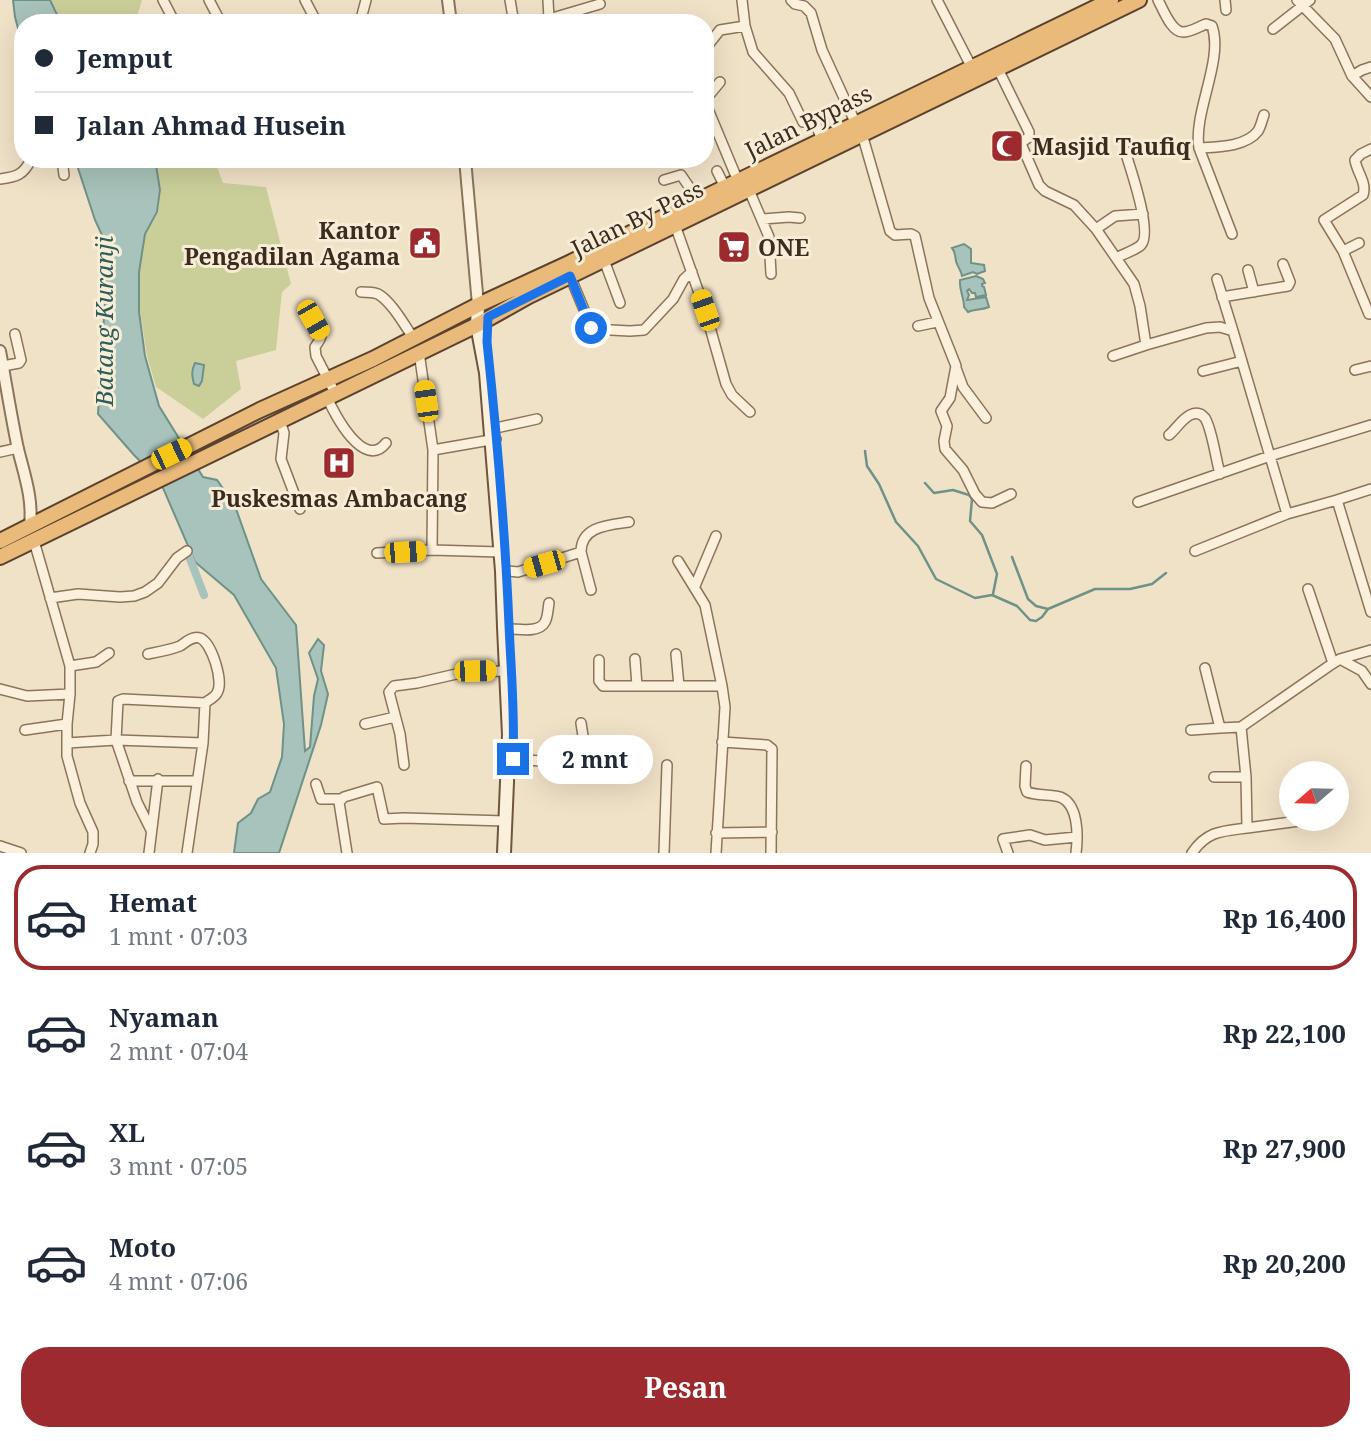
<!DOCTYPE html>
<html lang="id">
<meta charset="utf-8">
<style>
:root{--surface:#fff;--page:#f2f2f3;--text:#1f2937;--muted:#747a83;--line:#e0e1e3;--accent:#9d2a2e}
body{margin:0;font-family:"Noto Serif",serif;background:var(--page);color:var(--text);height:100vh;display:flex;flex-direction:column;font-size:26px;white-space:nowrap}
*{box-sizing:border-box;margin:0}
p{font-size:23px;color:var(--muted)}
.icon{flex:none;width:38px;height:38px;fill:none;stroke:currentColor;stroke-width:2;stroke-linecap:round;stroke-linejoin:round}
.map{position:relative;height:853px;overflow:hidden}
.side{display:flex;flex-direction:column;background:var(--surface);flex:1}
.side>*{flex:none}
.banner{position:absolute;left:14px;top:14px;width:700px;height:154px;border-radius:28px;box-shadow:0 7px 28px #0002;display:grid;align-content:center;height:154px;padding:0 21px;background:var(--surface)}
.needle{width:46px;rotate:250deg}
.buttons{position:absolute;left:1279px;top:761px;display:grid;gap:14px}
.buttons a{display:grid;place-items:center;width:70px;height:70px;border-radius:50%;background:var(--surface);box-shadow:0 7px 28px #0002;font-size:35px}
.end{position:absolute;width:32px;height:32px;margin:-16px;border:9px solid #1a73e8;background:#fff;box-shadow:0 0 0 4px #fff}
.from{border-radius:50%}
.bubble{position:absolute;height:49px;border-radius:24px;background:var(--surface);box-shadow:0 7px 28px #0002;font-size:23px;font-weight:700;line-height:49px;text-align:center}
.car{position:absolute;width:21px;height:42px;margin:-21px -10px;border-radius:9px;box-shadow:0 0 5px 2px #0007;background:linear-gradient(#f5c518 24%,#345 0 40%,#f5c518 0 76%,#345 0 86%,#f5c518 0)}
.banner b{display:flex;align-items:center;gap:24px;height:66px;font-size:26px}
.banner b+b{border-top:2px solid var(--line)}
.banner i{width:18px;height:18px;background:var(--text)}
ul{padding:12px 0 0;list-style:none}
li{display:flex;align-items:center;gap:21px;height:105px;margin:0 14px 10px;padding:0 7px;border:4px solid transparent;border-radius:28px}
li div{flex:1}
li b{display:block;font-size:26px}
li em{font-style:normal;font-weight:700}
li.current{border-color:var(--accent)}
li>.icon{width:63px;height:63px;stroke-width:1.5}
.cta{display:flex;gap:14px;margin-top:auto;padding:14px 21px}
.cta a{flex:1;height:80px;border-radius:28px;background:var(--accent);color:#fff;font-size:28px;font-weight:700;line-height:80px;text-align:center}
.map>svg:first-child{display:block}
</style>
<div class="map">
<svg width="1371" height="853" viewBox="0 0 1371 853">
<rect width="100%" height="100%" fill="#f0e2c7"/>
<path fill="#cacf9a" d="M50 0H142L135 23H61Z
M155 159H214L223 183 266 187 291 284 282 292 276 350 236 361 241 389 203 419 156 387 147 356 140 311 139 272 145 235 158 213 161 190Z"/>
<path fill="#a8c3bb" stroke="#6e9288" stroke-width="2" d="M13 0H50L61 23H23V47L15 17Z
M75 159H155L160 190 157 212 145 234 139 272V312L145 356 159 406 203 477 217 480 235 506 261 579 296 625 305 751 310 747 314 696 318 679 309 653 318 639 324 645 321 671 328 694 321 725 279 853H234L238 823 251 813 258 799 270 792 282 757 284 724 276 668 234 595 195 562 160 481 134 455 98 414 107 267 102 235 95 220Z
M964 244 971 249V263L984 265 985 271 977 274 973 272 962 276C961 270 959 269 957 264 954 258 957 254 952 248Z
M976 276 983 279 985 283 982 284V286L984 287 986 295 976 297 975 293H972L969 289 967 291 969 295 967 300 986 297 989 307C982 310 975 309 968 312L964 307C964 297 959 290 960 280Z
M195 363 204 365 202 381 199 386 194 384C192 376 191 371 195 363Z"/>
<g fill="none" stroke-linecap="round" stroke-linejoin="round">
<path stroke="#6e9288" stroke-width="2.5" d="M865 451 867 466 879 484 896 522 918 546 936 579 975 598 992 595 1017 606 1030 620 1036 621 1042 617 1048 609
M925 483 934 493 953 490 969 495 972 499 970 521 982 535 997 574 993 594
M1012 557 1028 599 1036 606 1048 609 1095 589H1130L1152 584 1166 573"/>
<path stroke="#a8c3bb" stroke-width="8" d="M192 549 187 551 204 595"/>
<defs>
<path id="minor" d="M163 0 175 23
M209 0 221 23
M305 0 317 23
M510 0 514 23
M548 0 549 19 551 23
M742 0 745 26 753 52 789 93 803 122 812 121 815 122 822 140
M791 0 795 4 804 6 811 13 822 50 856 124
M937 0 971 66
M1158 0C1163 9 1171 32 1183 32 1191 32 1200 26 1206 24L1212 26C1224 60 1193 112 1199 148L1232 234
M1225 0 1226 10
M1297 0 1335 39 1352 76 1362 70 1371 67
M362 15 366 0
M549 19 600 4
M1273 29 1310 0
M705 49 720 30 745 26
M998 69 1029 132V137L1022 142V146L1039 185 1045 191 1074 205 1096 229 1115 216 1143 214
M1352 76 1371 97
M705 100 720 82
M705 102 738 181
M862 134 890 231 895 235 911 234 915 236 929 298 956 366 950 398 941 411 947 426 944 441 945 449 963 470 975 494 982 502 992 503 1011 494
M1199 148C1217 147 1246 147 1258 131 1261 126 1262 120 1264 115
M62 159 64 175
M717 171 725 187
M0 179C16 177 24 175 31 159
M664 180 681 175 698 200
M749 190 769 237 771 274
M763 219 789 217 800 218
M675 225 705 310 726 384 732 395 750 412
M1096 229 1134 284 1140 306 1146 345 1206 328 1220 327 1233 331 1287 514 1337 500 1371 612
M1343 251 1359 243
M1116 258C1123 254 1136 250 1141 245 1153 233 1130 167 1125 151
M604 260 620 303
M1248 270 1254 292
M570 276 592 329 630 331 644 330 673 299 684 279 692 272
M1217 279 1233 331
M361 292C366 292 373 292 378 294 392 302 405 326 414 339
M1222 297 1288 286 1290 282 1283 264
M1369 314 1343 251 1324 220 1363 195C1367 182 1357 173 1355 160L1361 154 1371 149
M313 320C322 335 325 333 315 347L316 356 335 393
M918 326 937 322
M419 352 433 450 432 550
M1113 356 1146 345
M3 366 19 363 21 360 15 334
M956 368 963 387 986 418
M1355 370 1371 366
M1203 371 1242 361
M327 397C334 414 364 471 386 443
M280 421 284 433 281 459 300 509
M496 428 537 419
M1169 435C1176 429 1182 419 1190 415 1196 412 1201 413 1205 418 1212 429 1216 460 1220 474
M433 450 496 439
M0 452 18 448
M1337 500 1371 489
M1138 502 1270 456 1371 425
M34 541 70 666V694L67 724V756L80 803 93 832V844L90 853
M1195 551 1287 514
M581 552C581 526 609 525 629 522
M377 553 432 550 500 552
M678 561 705 605 722 686
M507 571 518 572 581 552 591 590
M695 586 716 536
M1308 589 1333 663
M50 598 78 594 120 597 134 596 145 592 158 583 177 558 187 551
M509 629C520 629 539 633 545 622 548 617 548 608 549 603
M148 654C158 652 170 650 180 646 186 642 192 636 200 638 212 643 224 682 217 693 215 697 209 700 205 703L123 699 118 701 116 740 137 802 151 830
M676 654 679 686
M635 659 637 686
M1340 659 1362 671 1371 684
M599 660V681L603 686H722L725 707 716 853
M70 666 96 662 109 653
M1205 668 1220 728 1241 727
M0 689 27 696 70 694
M365 724 395 717
M25 730 67 724
M1191 730 1220 728
M722 742 767 745 772 749 771 853
M67 743 116 740 203 743
M513 759 570 763 579 761 584 755 585 749 581 723
M404 765 400 734 389 692 394 686 417 683 465 672 506 671
M1026 766 1025 786 1027 792C1038 796 1050 794 1060 797 1079 804 1078 837 1076 853
M1214 777H1246
M129 781H197
M316 784 321 799H341
M1247 828 1314 819
M716 833 772 832
M0 846 21 853
M149 853 158 779
M187 853 203 743 205 703
M347 853 339 802 344 797 377 787 384 819 404 818 505 821
M664 853 667 765
M1008 853 1003 839 1030 835 1045 840 1077 837
M1192 853C1207 831 1222 831 1247 828L1246 777 1241 727 1329 666 1340 659 1371 650"/>
<path id="tertiary" d="M448 0 451 23
M465 159 478 305
M0 351C6 383 11 416 18 449 24 474 33 498 30 525"/>
<path id="secondary" d="M478 305 477 325 486 373 502 571 504 627 509 735 504 853"/>
<path id="trunk" d="M0 541 260 410 373 359 478 305 567 264 1111 0
M0 557 477 325 529 296 1139 0"/>
</defs>
<use href="#minor" stroke="#8c745b" stroke-width="12"/>
<use href="#tertiary" stroke="#8c745b" stroke-width="14"/>
<use href="#secondary" stroke="#6e553e" stroke-width="16"/>
<use href="#trunk" stroke="#5a422f" stroke-width="18"/>
<use href="#minor" stroke="#faf0db" stroke-width="9"/>
<use href="#tertiary" stroke="#faf0db" stroke-width="10"/>
<use href="#secondary" stroke="#faf0db" stroke-width="12"/>
<use href="#trunk" stroke="#eaba7b" stroke-width="14"/>
</g>
<g fill="none" stroke-linecap="round" stroke-linejoin="round">
<path stroke="#1a73e8" stroke-width="9" d="M513 759C515 714 511 670 509 625 505 530 497 436 487 342L488 317 570 276 591 328"/>
</g>
<defs>
<symbol id="mosque-square" viewBox="-11 -11 22 22"><rect x="-9" y="-9" width="18" height="18" rx="4" fill="#9d2a2e" stroke="#f7edd7"/><path d="M3.5-4.9A6 6 0 1 0 3.5 4.9A5 5 0 1 1 3.5-4.9Z" fill="#fff"/></symbol>
<symbol id="civic-square" viewBox="-11 -11 22 22"><rect x="-9" y="-9" width="18" height="18" rx="4" fill="#9d2a2e" stroke="#f7edd7"/><path d="M-.6-6.5H3V-4.5H.6V-3L4-1V1h2V6H-6V1h2V-1L-.6-3ZM-1.2 2.5V6h2.4V2.5Z" fill="#fff"/></symbol>
<symbol id="supermarket-square" viewBox="-11 -11 22 22"><rect x="-9" y="-9" width="18" height="18" rx="4" fill="#9d2a2e" stroke="#f7edd7"/><path d="M-6-5.5h2.5l.6 2H6L4.5 2H-2.5L-4.4-4H-6ZM-1.5 3.2a1.3 1.3 0 1 0 .1 0ZM3 3.2a1.3 1.3 0 1 0 .1 0Z" fill="#fff"/></symbol>
<symbol id="hospital-square" viewBox="-11 -11 22 22"><rect x="-9" y="-9" width="18" height="18" rx="4" fill="#9d2a2e" stroke="#f7edd7"/><path d="M-5-5h3v3.5h4V-5h3V5h-3V1.5h-4V5h-3Z" fill="#fff"/></symbol>
</defs>
<g fill-rule="evenodd">
<use href="#mosque-square" x="988" y="127" width="38" height="38"/>
<use href="#civic-square" x="406" y="224" width="38" height="38"/>
<use href="#supermarket-square" x="715" y="228" width="38" height="38"/>
<use href="#hospital-square" x="320" y="444" width="38" height="38"/>
</g>
<g text-anchor="middle" dominant-baseline="central" stroke-width="6" stroke-linejoin="round" paint-order="stroke">
<g font-size="23" fill="#3c2c1f" stroke="#f7edd7">
<text transform="translate(808 121) rotate(-26)">Jalan Bypass</text>
<text transform="translate(637 218) rotate(-26)">Jalan By Pass</text>
</g>
<g font-size="23" font-weight="bold" fill="#3c2c1f" stroke="#f7edd7" text-anchor="start">
<text x="1032" y="146">Masjid Taufiq</text>
<text x="400" y="230" text-anchor="end">Kantor<tspan x="400" dy="26">Pengadilan Agama</tspan></text>
<text x="758" y="247">ONE</text>
<text x="339" y="498" text-anchor="middle">Puskesmas Ambacang</text>
</g>
<g font-size="24" font-style="italic" fill="#2e5c58" stroke="#f7edd7">
<text transform="translate(103 321) rotate(-90)">Batang Kuranji</text>
</g>
</g>
</svg>
<div class="buttons">
<a><svg class="needle" viewBox="-14 -14 28 28"><path d="M0-13l5 13h-10z" fill="#e53935"/><path d="M0 13l5-13h-10z" fill="#747a83"/></svg></a>
</div>
<i class="end from" style="left:591px;top:328px"></i>
<i class="end" style="left:513px;top:759px"></i>
<div class="bubble" style="left:537px;top:735px;width:116px">2 mnt</div>
<i class="car" style="left:705px;top:310px;rotate:341deg"></i>
<i class="car" style="left:313px;top:320px;rotate:150deg"></i>
<i class="car" style="left:426px;top:401px;rotate:352deg"></i>
<i class="car" style="left:171px;top:454px;rotate:64deg"></i>
<i class="car" style="left:405px;top:552px;rotate:87deg"></i>
<i class="car" style="left:544px;top:564px;rotate:254deg"></i>
<i class="car" style="left:475px;top:671px;rotate:89deg"></i>
<div class="banner">
<b><i class="from"></i>Jemput</b>
<b><i></i>Jalan Ahmad Husein</b>
</div>
</div>
<section class="side">
<ul>
<li class="current"><svg class="icon" aria-label="car" viewBox="0 0 24 24"><path d="M5 17H2v-5l4-1 3-4h7l3 4 3 1v5h-3M9 17h6M6 11h13"/><circle cx="7" cy="17" r="2"/><circle cx="17" cy="17" r="2"/></svg><div><b>Hemat</b><p>1 mnt · 07:03</p></div><em>Rp 16,400</em></li>
<li><svg class="icon" aria-label="car" viewBox="0 0 24 24"><path d="M5 17H2v-5l4-1 3-4h7l3 4 3 1v5h-3M9 17h6M6 11h13"/><circle cx="7" cy="17" r="2"/><circle cx="17" cy="17" r="2"/></svg><div><b>Nyaman</b><p>2 mnt · 07:04</p></div><em>Rp 22,100</em></li>
<li><svg class="icon" aria-label="car" viewBox="0 0 24 24"><path d="M5 17H2v-5l4-1 3-4h7l3 4 3 1v5h-3M9 17h6M6 11h13"/><circle cx="7" cy="17" r="2"/><circle cx="17" cy="17" r="2"/></svg><div><b>XL</b><p>3 mnt · 07:05</p></div><em>Rp 27,900</em></li>
<li><svg class="icon" aria-label="car" viewBox="0 0 24 24"><path d="M5 17H2v-5l4-1 3-4h7l3 4 3 1v5h-3M9 17h6M6 11h13"/><circle cx="7" cy="17" r="2"/><circle cx="17" cy="17" r="2"/></svg><div><b>Moto</b><p>4 mnt · 07:06</p></div><em>Rp 20,200</em></li>
</ul>
<div class="cta"><a>Pesan</a></div>
</section>
